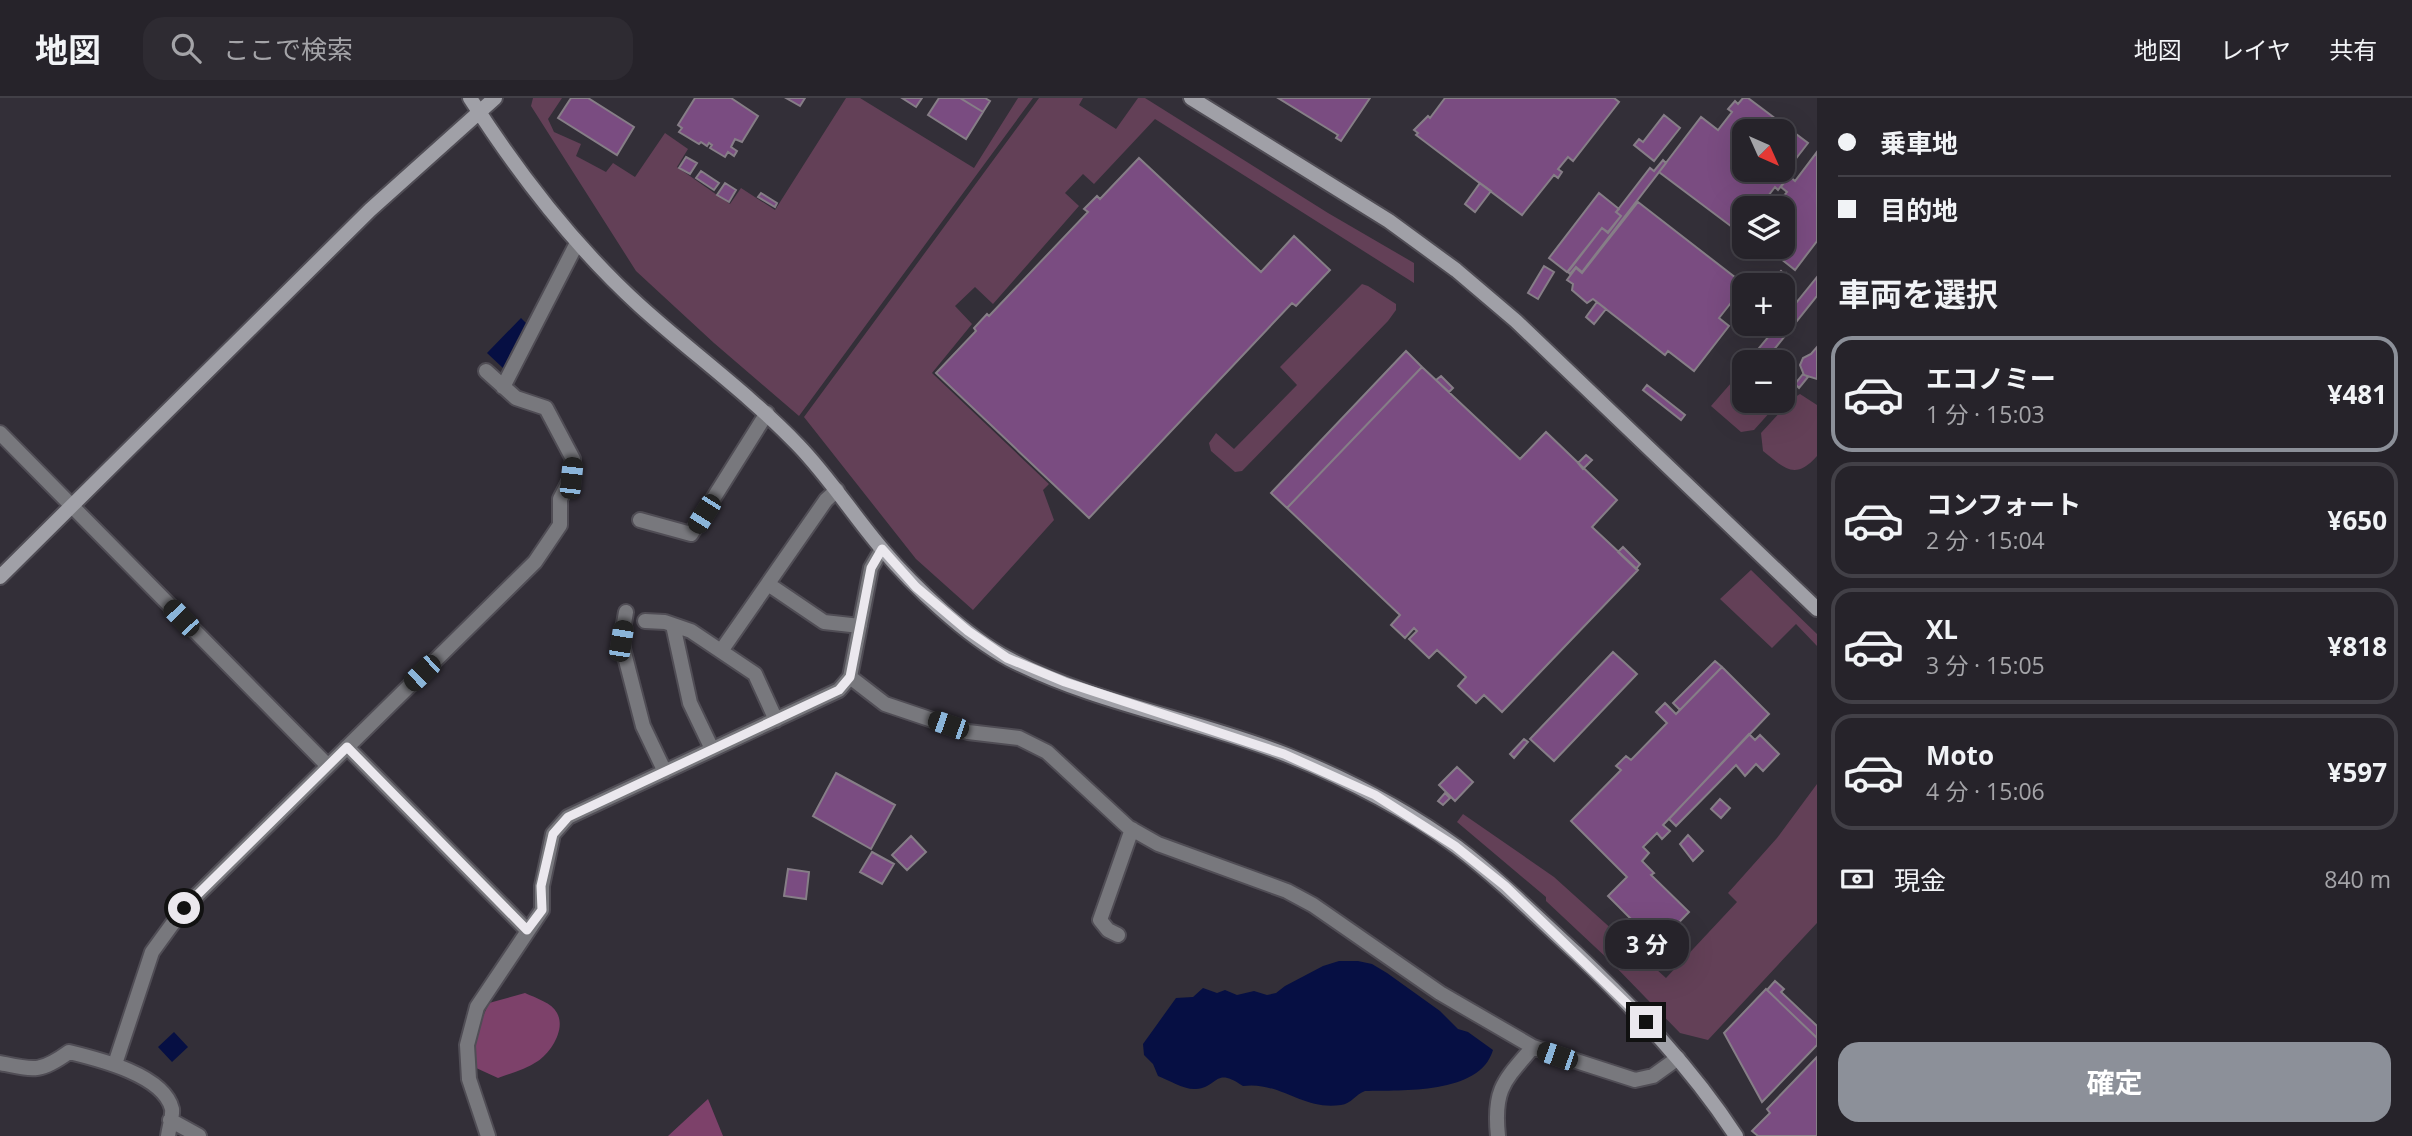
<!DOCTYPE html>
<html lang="ja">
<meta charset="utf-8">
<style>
:root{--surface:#26232a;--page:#2e2b32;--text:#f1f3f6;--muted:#a4a4a8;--line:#424047;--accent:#8c9099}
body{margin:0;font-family:"Open Sans","Noto Sans JP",sans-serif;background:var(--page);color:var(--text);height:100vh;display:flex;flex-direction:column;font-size:26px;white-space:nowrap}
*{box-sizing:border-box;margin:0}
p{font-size:23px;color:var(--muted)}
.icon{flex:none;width:38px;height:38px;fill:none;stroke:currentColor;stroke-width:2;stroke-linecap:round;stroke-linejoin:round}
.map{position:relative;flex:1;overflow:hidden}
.panel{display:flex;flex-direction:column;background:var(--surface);width:595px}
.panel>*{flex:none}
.guide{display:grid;align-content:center;height:154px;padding:0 21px;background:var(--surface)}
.needle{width:46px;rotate:135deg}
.controls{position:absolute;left:1732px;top:21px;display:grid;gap:14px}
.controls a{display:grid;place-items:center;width:63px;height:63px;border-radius:14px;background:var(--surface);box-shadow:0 7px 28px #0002,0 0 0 2px var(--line);font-size:35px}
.end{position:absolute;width:32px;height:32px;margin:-16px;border:9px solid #ebe8ee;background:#111;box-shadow:0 0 0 4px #111}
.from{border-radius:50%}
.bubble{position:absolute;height:49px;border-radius:21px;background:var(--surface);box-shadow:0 7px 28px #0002,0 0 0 2px var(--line);font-size:23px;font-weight:700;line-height:49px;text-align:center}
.car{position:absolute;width:21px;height:42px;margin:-21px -10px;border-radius:9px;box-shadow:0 0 5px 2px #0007;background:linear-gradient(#222 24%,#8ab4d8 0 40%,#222 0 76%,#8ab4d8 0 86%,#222 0)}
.guide b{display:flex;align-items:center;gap:24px;height:66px;font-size:26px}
.guide b+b{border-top:2px solid var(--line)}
.guide i{width:18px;height:18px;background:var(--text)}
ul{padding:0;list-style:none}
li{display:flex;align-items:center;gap:21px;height:116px;margin:0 14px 10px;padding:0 7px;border:4px solid var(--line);border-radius:21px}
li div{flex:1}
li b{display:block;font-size:26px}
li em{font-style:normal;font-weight:700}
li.current{border-color:var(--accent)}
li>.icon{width:63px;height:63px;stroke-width:1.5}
h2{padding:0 21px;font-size:32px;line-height:84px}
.pay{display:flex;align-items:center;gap:18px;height:77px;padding:0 21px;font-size:26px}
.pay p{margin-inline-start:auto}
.cta{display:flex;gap:14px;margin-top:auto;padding:14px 21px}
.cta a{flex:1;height:80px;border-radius:21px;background:var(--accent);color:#fff;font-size:28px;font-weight:700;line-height:80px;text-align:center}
header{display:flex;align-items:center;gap:42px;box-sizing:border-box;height:98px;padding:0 35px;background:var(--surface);border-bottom:2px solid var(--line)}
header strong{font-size:33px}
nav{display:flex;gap:38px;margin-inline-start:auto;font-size:24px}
.search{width:490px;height:63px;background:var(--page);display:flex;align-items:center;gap:18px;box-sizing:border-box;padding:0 24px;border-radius:21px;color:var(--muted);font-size:26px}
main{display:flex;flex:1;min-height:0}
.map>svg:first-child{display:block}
</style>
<header>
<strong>地図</strong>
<div class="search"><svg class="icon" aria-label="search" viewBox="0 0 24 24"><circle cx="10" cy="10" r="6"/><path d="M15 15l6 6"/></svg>ここで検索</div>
<nav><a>地図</a><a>レイヤ</a><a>共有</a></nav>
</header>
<main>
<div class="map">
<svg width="1817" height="1038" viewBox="0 0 1817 1038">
<rect width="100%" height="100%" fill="#332f38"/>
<path fill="#634057" d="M533 0H562L548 21 554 34 581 46 576 58 606 74 613 65 635 79 665 35 688 51 677 69 730 106 741 90 775 112 846 0H860L974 70 1018 0H1033L799 318 714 245 636 173 531 8Z
M1039 0H1083L1079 7 1116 31 1138 0H1145L1328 115 1414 165V185L1155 21 1094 86 1083 76 1065 95 1079 108 993 206 975 189 955 208 972 226 932 275 1049 386 1043 392 1054 422 973 512 916 461 804 319Z
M1362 186 1368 188 1396 206V212L1388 223 1242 373 1235 374 1211 353 1209 345 1216 335 1234 351 1297 287 1280 269Z
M1745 269V303H1780L1754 332 1741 334 1711 308Z
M1800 296 1817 307V358C1795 383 1784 370 1763 353L1761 335 1792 301Z
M1751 472 1817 536V548L1796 526 1772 550 1720 501Z
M1817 686V825L1708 942 1680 935 1610 863 1546 803V799L1457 724 1463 716 1554 779 1666 880 1737 804 1728 795 1777 740Z"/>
<path fill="#7d416a" d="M525 895C536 900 552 905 557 915 566 931 551 954 538 963 526 971 512 975 498 980L474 969 475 936 489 905Z
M708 1001 723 1038H668Z"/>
<path fill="#060f43" d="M521 220 527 226 504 271 487 255Z
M1339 863H1358L1372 866 1387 875 1440 913 1458 931 1468 934 1493 952C1480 997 1401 992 1365 993 1356 996 1351 1006 1341 1007 1303 1013 1280 983 1243 988 1214 968 1219 989 1196 991 1184 992 1169 982 1158 978L1153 966 1144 957 1143 946 1176 900 1193 899 1203 890 1217 895 1225 892 1237 897 1254 893 1267 897 1276 895 1285 888 1323 868Z
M174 934 188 949 172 964 158 949Z"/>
<path fill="#7a4c81" stroke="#867e87" stroke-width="2" fill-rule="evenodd" d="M571 0H588L634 29 617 57 558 20Z
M695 0H731L758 18 742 44 735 41 731 49 737 53 734 58 728 54 725 59 710 50 712 47 709 45 707 48 701 44 699 46 679 34 682 30 678 27Z
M786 0H805L800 8Z
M902 0H922L916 9Z
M939 0H960L983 14 966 41 928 17Z
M960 0H985L990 3 983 14Z
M1278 0H1370L1341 43 1336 40 1338 37Z
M1445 0H1614L1619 4 1573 63 1568 59 1558 71 1562 74 1558 80 1554 77 1522 117 1416 37 1418 35 1414 32 1428 18 1430 20Z
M1743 0H1748L1808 45 1781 80 1785 83 1778 92 1775 89 1759 110H1745V129L1740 135 1659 74 1701 19 1718 32 1732 14 1728 11 1735 3 1738 6ZM1745 33H1783V72H1745Z
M1664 17 1680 30 1654 63 1634 47 1639 41 1643 44Z
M1817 54V143L1795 172 1766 149H1783V110H1774L1787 94 1781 89 1789 78 1795 83Z
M686 59 697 65 690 76 679 70Z
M1139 60 1261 174 1294 138 1330 172 1296 208 1292 205 1089 420 936 275 976 233 974 230 987 216 989 218 1088 114 1084 111 1097 98 1100 101Z
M1663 62 1666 65 1582 174 1576 169 1570 176 1568 174 1602 130 1608 135 1621 118 1616 114 1650 70 1654 73Z
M701 73 719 85 714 92 696 80Z
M725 85 736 92 729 104 717 97Z
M1480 85 1491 93 1475 114 1465 106Z
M761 95 777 105 775 109 758 99Z
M1599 95 1619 111 1616 114 1621 118 1608 134 1602 130 1567 174 1549 160Z
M1638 104 1745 187 1719 220 1729 228 1694 273 1668 253 1665 257 1593 201 1587 205 1572 192 1573 186 1567 182 1576 170 1582 175Z
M1544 168 1554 174 1538 201 1528 195Z
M1781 173 1785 177 1775 187H1768Z
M1786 175 1793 185 1783 197V187H1775Z
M1817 179V198L1764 264 1754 256 1779 226H1783V221Z
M1597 204 1606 211 1594 226 1586 219Z
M1817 249V281L1804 277 1800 267 1803 260 1811 256Z
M1406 253 1422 269 1287 410 1271 395Z
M1422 269 1520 361 1546 334 1617 402 1592 429 1638 472 1502 614 1484 597 1476 605 1458 588 1466 579 1437 552 1429 560 1409 541 1417 533 1414 530 1405 540 1391 527 1400 517 1287 410Z
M1803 276 1808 279 1799 290 1795 286Z
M1441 278 1453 290 1449 294 1436 282Z
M1647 287 1685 317 1681 322 1643 292Z
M1586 357 1592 362 1583 371 1578 365Z
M1623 449 1640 466 1636 471 1618 454Z
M1613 554 1637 576 1554 663 1530 641Z
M1715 563 1722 569 1680 612 1673 605Z
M1722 569 1769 616 1663 727 1670 733 1662 741 1657 735 1643 749 1649 755 1642 763 1654 775 1651 777 1689 814 1657 847 1608 798 1627 779 1571 723 1621 672 1616 668 1626 658 1631 662 1667 625 1656 614 1665 605 1676 616Z
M1749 636 1755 642 1760 637 1779 656 1763 673 1756 666 1745 678 1736 667 1676 728 1669 721Z
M1524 641 1528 644 1514 660 1510 656Z
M1457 669 1473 684 1455 703 1439 687Z
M836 675 895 707 871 751 813 718Z
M1445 695 1450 700 1443 707 1438 703Z
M1720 701 1730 710 1721 720 1711 711Z
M1688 737 1703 753 1693 763 1680 746Z
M911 738 926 754 907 772 892 757Z
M872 754 894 766 882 786 860 774Z
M788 771 809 774 806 801 784 798Z
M1775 883 1784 891 1781 894 1817 928V940L1767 892Z
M1766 891 1817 940V947L1762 1004 1724 935Z
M1817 959V1038H1758L1752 1033 1770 1015 1767 1011Z"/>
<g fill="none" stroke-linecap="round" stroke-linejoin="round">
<defs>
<path id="street" d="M503 289 577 145
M0 335 328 668
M640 422 691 436 767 315
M768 486 824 524 860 528
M626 514 621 543 643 628 665 674
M645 523 665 524 691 533 755 576 776 622
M673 527 690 605 712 651
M721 553 826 402 837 392
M850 579 885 606 968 634 1019 640 1047 654 1128 729 1158 746 1287 793 1313 807 1440 895 1533 949 1635 982 1653 978 1678 960
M347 649 527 832
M1118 837 1108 832 1100 822 1132 731
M0 965C34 972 40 975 69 954 98 961 164 977 172 1011 173 1018 169 1030 168 1038
M115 966 152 854 184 810 535 464 560 427V401L571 380 573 361 546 310 516 300 486 273
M170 1022 199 1038
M488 1038 469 981 467 947 477 909 542 812V788L553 736 568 719 839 592 850 579 871 470 882 451
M1498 1038C1493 991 1504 983 1533 949"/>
<path id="secondary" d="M470 0C518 75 574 148 640 208 692 255 749 296 798 347 829 379 853 417 882 451 914 489 966 538 1009 561 1096 606 1196 621 1287 657 1347 681 1405 711 1457 749 1499 781 1537 819 1576 855 1635 911 1691 969 1736 1038
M1191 0 1389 123 1456 172 1516 223 1817 511
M0 479 370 112 495 0"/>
</defs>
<use href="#street" stroke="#504d55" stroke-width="18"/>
<use href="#secondary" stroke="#504d55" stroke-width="18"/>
<use href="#street" stroke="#78787d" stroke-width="14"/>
<use href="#secondary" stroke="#a0a0a7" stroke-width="14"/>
</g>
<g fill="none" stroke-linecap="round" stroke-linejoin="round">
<path stroke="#ebe8ee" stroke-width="9" d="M184 810 347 649 527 832 542 812 541 788 553 736 568 719 839 592 850 579 871 470 882 451 916 489 968 533 1007 560 1065 584 1284 656 1375 697 1455 748 1505 788 1646 924"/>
</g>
</svg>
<div class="controls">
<a><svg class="needle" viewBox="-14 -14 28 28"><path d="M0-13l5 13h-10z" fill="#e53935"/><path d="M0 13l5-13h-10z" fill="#a4a4a8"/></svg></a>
<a><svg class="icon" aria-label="layers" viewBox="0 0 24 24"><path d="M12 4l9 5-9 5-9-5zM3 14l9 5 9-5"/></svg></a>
<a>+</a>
<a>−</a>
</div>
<i class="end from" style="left:184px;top:810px"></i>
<i class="end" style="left:1646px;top:924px"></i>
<div class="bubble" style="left:1605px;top:822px;width:84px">3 分</div>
<i class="car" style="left:571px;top:380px;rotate:6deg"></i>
<i class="car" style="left:704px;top:416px;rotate:212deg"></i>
<i class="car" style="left:181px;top:520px;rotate:316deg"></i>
<i class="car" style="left:621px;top:543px;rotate:9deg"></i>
<i class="car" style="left:422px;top:575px;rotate:226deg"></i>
<i class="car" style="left:948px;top:627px;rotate:289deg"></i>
<i class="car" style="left:1557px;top:958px;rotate:289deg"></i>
</div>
<section class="panel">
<div class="guide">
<b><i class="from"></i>乗車地</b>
<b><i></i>目的地</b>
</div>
<h2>車両を選択</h2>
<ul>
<li class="current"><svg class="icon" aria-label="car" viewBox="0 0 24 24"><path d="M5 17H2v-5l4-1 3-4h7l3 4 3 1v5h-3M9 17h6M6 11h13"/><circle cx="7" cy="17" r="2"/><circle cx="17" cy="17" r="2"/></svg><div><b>エコノミー</b><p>1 分 · 15:03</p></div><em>¥481</em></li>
<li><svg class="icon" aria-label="car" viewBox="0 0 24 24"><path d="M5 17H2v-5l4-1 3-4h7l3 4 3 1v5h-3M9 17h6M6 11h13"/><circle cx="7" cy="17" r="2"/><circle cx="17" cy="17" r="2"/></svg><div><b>コンフォート</b><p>2 分 · 15:04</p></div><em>¥650</em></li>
<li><svg class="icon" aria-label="car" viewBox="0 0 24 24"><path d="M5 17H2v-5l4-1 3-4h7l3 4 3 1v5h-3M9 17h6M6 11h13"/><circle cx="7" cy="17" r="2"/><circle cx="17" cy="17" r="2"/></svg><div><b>XL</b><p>3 分 · 15:05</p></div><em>¥818</em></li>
<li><svg class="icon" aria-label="car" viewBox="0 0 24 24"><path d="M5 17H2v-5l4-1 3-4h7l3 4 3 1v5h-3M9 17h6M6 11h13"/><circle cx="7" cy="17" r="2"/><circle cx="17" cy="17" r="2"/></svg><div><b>Moto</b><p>4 分 · 15:06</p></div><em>¥597</em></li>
</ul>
<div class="pay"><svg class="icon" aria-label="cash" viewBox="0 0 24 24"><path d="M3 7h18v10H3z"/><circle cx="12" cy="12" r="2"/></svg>現金<p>840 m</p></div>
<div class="cta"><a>確定</a></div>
</section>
</main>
